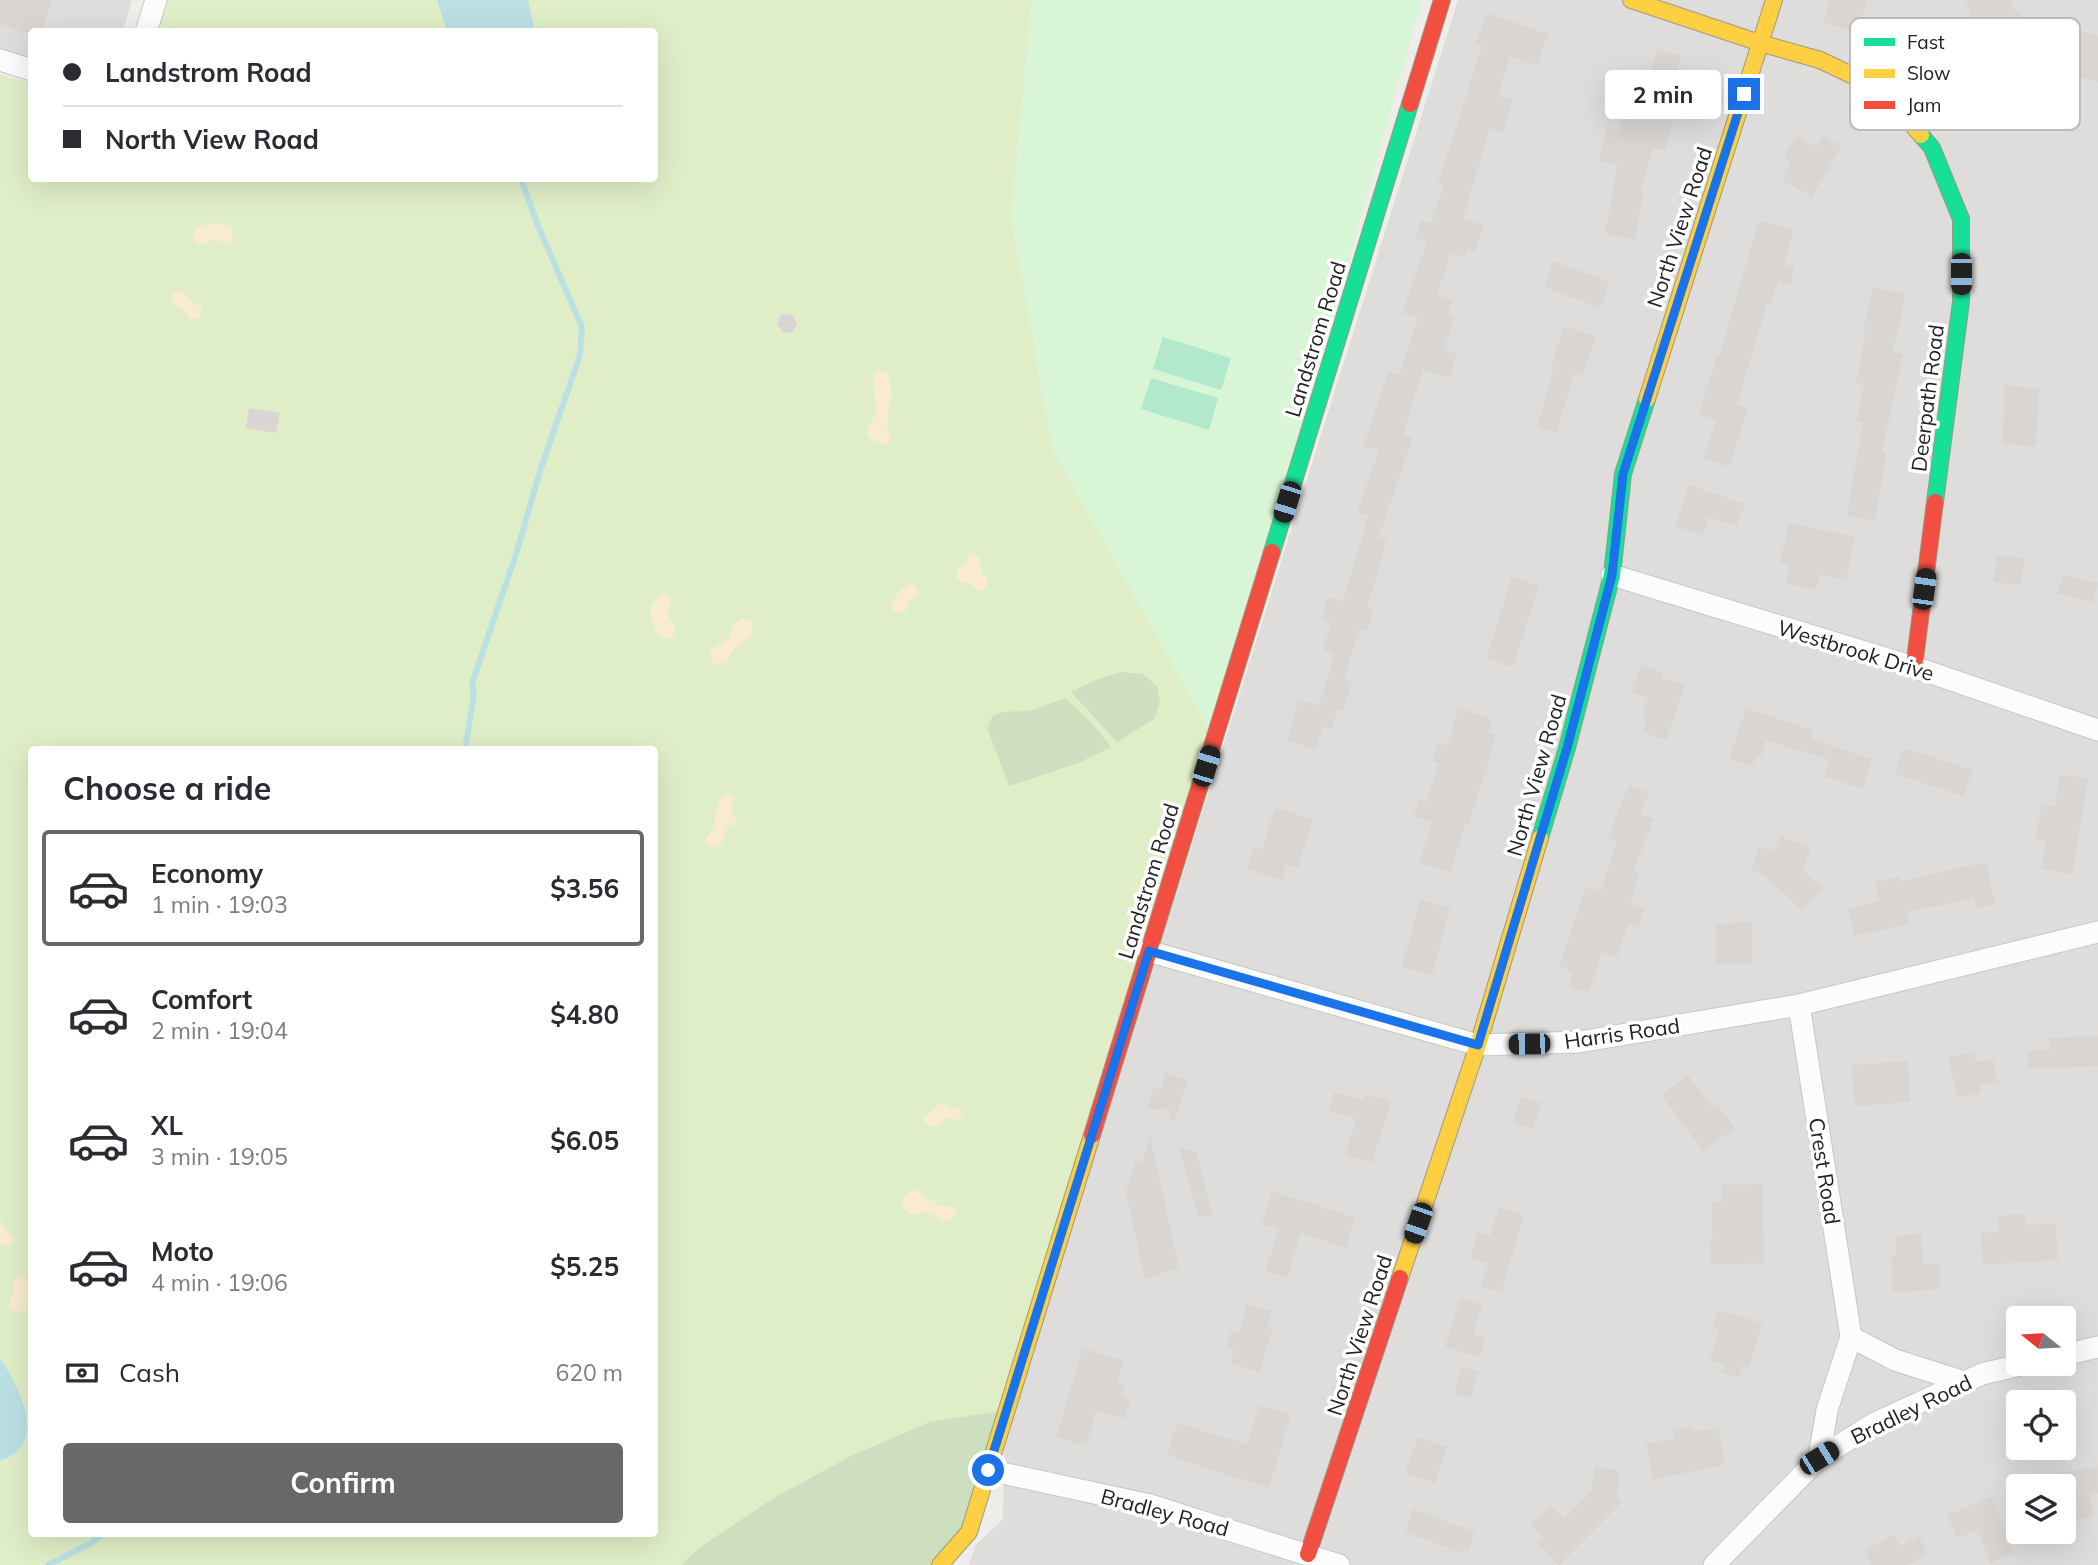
<!DOCTYPE html>
<meta charset="utf-8">
<style>
:root{--surface:#fff;--page:#f2f2f3;--text:#2b2b33;--muted:#7c7c81;--line:#e1e1e2;--accent:#696867}
body{margin:0;font-family:Mulish,sans-serif;background:var(--page);color:var(--text);height:100vh;display:flex;flex-direction:column;font-size:26px;white-space:nowrap}
*{box-sizing:border-box;margin:0}
p{font-size:23px;color:var(--muted)}
.icon{flex:none;width:38px;height:38px;fill:none;stroke:currentColor;stroke-width:2;stroke-linecap:round;stroke-linejoin:round}
.map{position:relative;flex:1;overflow:hidden}
.sheet{position:absolute;left:28px;top:746px;width:630px;height:791px;display:flex;flex-direction:column;background:var(--surface);border-radius:7px;box-shadow:0 7px 28px #0002}
.sheet>*{flex:none}
.hud{position:absolute;left:28px;top:28px;width:630px;height:154px;border-radius:7px;box-shadow:0 7px 28px #0002;display:grid;align-content:center;height:154px;padding:0 35px;background:var(--surface)}
.needle{width:46px;rotate:288deg}
.buttons{position:absolute;left:2006px;top:1306px;display:grid;gap:14px}
.buttons a{display:grid;place-items:center;width:70px;height:70px;border-radius:7px;background:var(--surface);box-shadow:0 7px 28px #0002;font-size:35px}
.end{position:absolute;width:32px;height:32px;margin:-16px;border:9px solid #1a73e8;background:#fff;box-shadow:0 0 0 4px #fff}
.from{border-radius:50%}
.bubble{position:absolute;height:49px;border-radius:7px;background:var(--surface);box-shadow:0 7px 28px #0002;font-size:23px;font-weight:700;line-height:49px;text-align:center}
.car{position:absolute;width:21px;height:42px;margin:-21px -10px;border-radius:9px;box-shadow:0 0 5px 2px #0007;background:linear-gradient(#222 24%,#8ab4d8 0 40%,#222 0 76%,#8ab4d8 0 86%,#222 0)}
.hud b{display:flex;align-items:center;gap:24px;height:66px;font-size:26px}
.hud b+b{border-top:2px solid var(--line)}
.hud i{width:18px;height:18px;background:var(--text)}
ul{padding:0;list-style:none}
li{display:flex;align-items:center;gap:21px;height:116px;margin:0 14px 10px;padding:0 21px;border:4px solid transparent;border-radius:7px}
li div{flex:1}
li b{display:block;font-size:26px}
li em{font-style:normal;font-weight:700}
li.current{border-color:var(--accent)}
li>.icon{width:63px;height:63px;stroke-width:1.5}
h2{padding:0 35px;font-size:32px;line-height:84px}
.pay{display:flex;align-items:center;gap:18px;height:77px;padding:0 35px;font-size:26px}
.pay p{margin-inline-start:auto}
.cta{display:flex;gap:14px;margin-top:auto;padding:14px 35px}
.cta a{flex:1;height:80px;border-radius:7px;background:var(--accent);color:#fff;font-size:28px;font-weight:700;line-height:80px;text-align:center}
.map>svg:first-child{display:block}
</style>
<div class="map">
<svg width="2098" height="1565" viewBox="0 0 2098 1565">
<rect width="100%" height="100%" fill="#efedea"/>
<path fill="#dedddb" fill-rule="evenodd" d="M0 0H132L123 31 32 32 31 68 0 58Z
M1458 0H2098V1565H969L975 1546 1003 1519 1004 1452 1015 1407ZM2018 1318H2063V1363H2018ZM2018 1402H2063V1447H2018ZM2018 1486H2063V1531H2018Z"/>
<path fill="#e0eec7" fill-rule="evenodd" d="M164 0H1032L1011 217 1214 739 949 1565H0V74L31 84 32 178H654V32L154 31ZM32 749H654V1533H32Z"/>
<path fill="#cddfbe" d="M1121 672 1142 674 1157 686 1160 702 1154 719 1117 742 1071 692 1093 681Z
M1065 698 1093 724 1111 747 1078 763 1009 786 988 730C990 706 1010 713 1027 711 1039 709 1053 702 1065 698Z
M1000 1411 949 1565H681L699 1548 772 1499 851 1456 930 1422Z"/>
<path fill="#f8ebce" d="M207 224 218 223 232 228 233 240 226 244 214 239 205 244 195 242 193 233 199 227Z
M180 290 184 292 190 301 202 308C203 314 198 320 191 319L183 309 173 304 172 295Z
M876 371 884 372 888 375 892 395 888 407 889 418 887 426 891 440 886 446 870 438 867 432 876 411 873 378Z
M972 553 980 558 981 571 987 580V586L979 591 969 583H961L956 578 958 570Z
M912 583 918 588 919 594 909 601 905 612H895L891 607C892 599 904 585 912 583Z
M663 594 669 597 671 605 667 615C673 622 679 627 673 637L661 639C651 624 643 607 663 594Z
M742 618 751 621C756 637 745 641 735 648 731 652 729 659 726 663L715 664 710 658V650L727 641 735 623Z
M724 794H729L733 798 731 811 737 820 734 825 726 828C726 840 718 854 705 844 706 835 710 835 713 828 717 817 715 803 724 794Z
M941 1103 950 1108H961L963 1115 957 1120 946 1118 933 1127 923 1122 924 1117Z
M913 1190 918 1191 924 1199 932 1200 939 1206H953L956 1209C953 1233 938 1215 927 1213 921 1212 916 1215 909 1214L903 1208 902 1200 909 1192Z
M0 1218 2 1228 14 1236 13 1243 8 1246 0 1244Z
M24 1276 28 1281 27 1294 30 1307 24 1311 16 1312 8 1306 14 1292V1281L18 1277Z"/>
<path fill="#d8f6d5" d="M1032 0H1422L1214 739 1052 449 1011 217Z"/>
<path fill="#b2e9cc" d="M1163 337 1231 358 1221 390 1153 369Z
M1151 378 1218 398 1209 430 1141 409Z"/>
<path fill="#bbe0e4" d="M437 0H528L535 31H447Z
M0 1359C21 1388 48 1445 0 1461Z"/>
<g fill="none" stroke-linecap="round" stroke-linejoin="round">
<path stroke="#bbe0e4" stroke-width="6" d="M465 749 474 695 472 684 517 551 540 471 580 355 582 327 538 226 521 178
M48 1565 91 1543 104 1533"/>
</g>
<path fill="#d8d5d2" d="M0 0H52L41 32H24L0 24Z
M1830 0H1867L1857 33 1823 22Z
M1966 0H2010L2012 6 2035 29 1994 68 1985 58 1978 32 1975 33Z
M1487 13 1548 34 1537 66 1510 56 1498 96 1513 100 1503 132 1490 128 1463 218 1484 226 1475 251 1467 248 1464 257 1451 253 1437 295 1452 300 1447 314 1455 317 1444 349 1457 354 1449 378 1423 369 1403 435 1412 438 1379 537 1387 540 1367 609 1373 611 1367 631 1359 629 1344 679 1352 682 1344 710 1338 709 1332 729 1323 726 1316 750 1287 740 1299 700 1319 706 1335 653 1323 650 1331 623 1321 620 1328 597 1343 602 1368 516 1357 513 1379 451 1364 446 1388 372 1399 375 1418 318 1402 313 1427 242 1415 238 1421 220 1431 224 1444 186 1438 184 1482 46 1476 44Z
M2054 23 2098 36V82L2042 66Z
M1658 49 1681 56 1671 87 1681 90 1665 151 1653 148 1640 193H1643L1635 240 1605 234 1617 166 1598 161 1607 127 1619 130 1623 114 1637 117Z
M1797 135 1816 147 1823 136 1841 146 1812 197 1782 180 1791 163 1784 158Z
M1759 220 1794 230 1784 264 1795 267 1790 285 1778 281 1771 305 1767 304 1737 405 1748 409 1729 467 1703 458 1716 420 1699 414 1717 356 1719 357Z
M1553 261 1610 282 1600 308 1544 287Z
M1873 287 1906 294 1893 352 1903 354 1882 452H1886L1875 521 1847 516 1863 423 1856 422 1864 386 1856 384 1866 333 1863 332Z
M781 314 793 315 797 324 792 333 783 332 777 324Z
M1564 326 1596 336 1583 376 1574 373 1557 433 1537 427 1554 367 1551 366Z
M2005 386 2039 388 2036 446 2002 444Z
M249 408 280 413 276 433 246 428Z
M1689 485 1745 504 1737 526 1709 517 1703 536 1675 526Z
M1789 523 1855 537 1846 580 1819 575 1816 590 1786 583 1790 565 1780 562Z
M1997 555 2024 558 2021 585 1993 582Z
M2063 574 2098 583 2092 603 2057 593Z
M1512 577 1539 586 1513 667 1486 658Z
M1642 664 1662 672 1661 677 1685 685 1666 740 1643 732 1647 719 1642 717 1648 698 1632 693Z
M1459 708 1492 719 1488 733 1496 736 1469 824 1466 823 1450 872 1419 863 1432 822 1414 816 1419 799 1427 801 1438 763 1432 761 1438 743 1447 746Z
M1746 708 1812 730 1810 738 1872 759 1862 789 1824 776 1830 760 1766 740 1761 757 1756 755 1752 766 1729 759Z
M1903 748 1972 770 1964 796 1895 774Z
M2060 774 2088 779 2072 874 2042 869 2046 841 2036 839 2042 804 2055 806Z
M1629 785 1649 793 1640 814 1654 819 1633 871 1640 873 1630 903 1644 908 1638 927 1628 923 1617 957 1602 952 1589 992 1569 986 1573 972 1559 967 1586 886 1601 891 1617 841 1608 837Z
M1275 808 1313 819 1298 868 1286 865 1282 880 1247 869 1254 847 1262 850Z
M1780 836 1811 848 1803 871 1823 888 1802 910 1767 878 1751 869 1760 846 1774 852Z
M1986 862 1995 904 1976 908 1974 898 1907 912 1909 924 1854 936 1848 908 1880 901 1875 882 1899 877 1900 881Z
M1420 900 1450 908 1432 975 1402 967Z
M1751 922 1753 963 1717 965 1715 924Z
M2098 1036V1066L2028 1069 2027 1051 2050 1050 2049 1038Z
M1974 1052 1976 1062 1993 1059 1998 1082 1980 1085 1981 1093 1957 1098 1949 1057Z
M1908 1061 1910 1102 1855 1106 1852 1065Z
M1166 1073 1188 1080 1173 1125 1168 1108 1158 1110 1147 1107 1153 1087 1161 1089Z
M1688 1075 1713 1108 1717 1104 1735 1128 1703 1151 1661 1095Z
M1334 1092 1363 1100 1365 1094 1391 1102 1372 1163 1345 1155 1356 1119 1328 1111Z
M1521 1097 1541 1103 1533 1129 1513 1122Z
M1150 1136 1179 1268 1145 1279 1126 1192 1136 1161 1142 1162Z
M1179 1147 1197 1153 1212 1214 1199 1218Z
M1762 1184 1764 1263 1711 1265 1710 1237H1713L1712 1202H1721V1185Z
M1272 1191 1355 1218 1346 1248 1301 1233 1287 1278 1265 1271 1279 1229 1262 1224Z
M1499 1207 1524 1215 1501 1292 1481 1286 1489 1263 1470 1257 1478 1232 1490 1236Z
M2025 1214V1225L2056 1223 2058 1260 1983 1265 1981 1233 1999 1232 1998 1216Z
M1921 1234 1923 1264 1939 1263 1941 1289 1893 1292 1891 1255H1897L1895 1236Z
M1460 1298 1482 1305 1473 1335 1485 1338 1480 1357 1445 1347Z
M1247 1304 1272 1311 1268 1326 1273 1327 1260 1372 1230 1363 1234 1350 1227 1348 1231 1331 1239 1333Z
M1717 1310 1762 1323 1749 1367 1743 1365 1739 1378 1722 1373 1724 1365 1710 1360 1719 1330 1712 1328Z
M1083 1348 1124 1361 1117 1382 1126 1385 1122 1396 1131 1399 1124 1419 1096 1410 1086 1446 1056 1437Z
M1462 1367 1478 1371 1471 1398 1454 1393Z
M1259 1405 1291 1415 1269 1488 1167 1455 1177 1423 1247 1444Z
M1691 1426 1692 1432 1718 1428 1725 1465 1653 1479 1646 1444 1675 1438 1673 1430Z
M1418 1437 1447 1447 1435 1483 1405 1473Z
M1594 1467 1619 1470 1617 1497 1622 1502 1559 1565 1538 1544 1544 1538 1531 1525 1550 1505 1564 1519 1592 1490Z
M2098 1467V1493L2090 1494 2093 1517 2071 1520 2068 1501H2063V1486H2031V1476Z
M1991 1497 2014 1553 1990 1563 1977 1530 1957 1538 1947 1515Z
M1413 1509 1475 1532 1469 1550 1464 1548 1462 1553 1405 1532Z
M1894 1534 1901 1546 1919 1536 1928 1553 1906 1565H1872L1864 1550Z"/>
<g fill="none" stroke-linecap="round" stroke-linejoin="round">
<defs>
<path id="street" d="M146 32 156 0
M0 60 32 70
M1612 575 1914 667 2098 730
M1148 951 1478 1045 1579 1042 1799 1005 2098 932
M1799 1005 1851 1337 1895 1360 1964 1382
M2063 1355 2098 1347
M1819 1458 1827 1410 1851 1337
M988 1470 1150 1505 1339 1565
M1714 1565 1819 1458 1875 1423 1982 1374 2029 1363"/>
<path id="fast" d="M1921 135 1932 148 1961 219V302L1935 502
M1272 552 1410 104
M1540 838 1567 748 1612 575 1623 474 1647 399"/>
<path id="slow" d="M1631 0 1760 43 1820 60 1883 90 1921 135
M1647 399 1774 0
M1400 1278 1478 1045 1540 838
M940 1565 969 1532 1092 1135"/>
<path id="jam" d="M1410 104 1442 0
M1914 667 1935 502
M1092 1135 1272 552
M1308 1554 1400 1278"/>
</defs>
<use href="#street" stroke="#c8c7c6" stroke-width="23"/>
<use href="#fast" stroke="#9b9a80" stroke-width="18"/>
<use href="#slow" stroke="#9b9a80" stroke-width="18"/>
<use href="#jam" stroke="#9b9a80" stroke-width="18"/>
<use href="#street" stroke="#fdfcfc" stroke-width="21"/>
<use href="#fast" stroke="#16e098" stroke-width="16"/>
<use href="#slow" stroke="#ffcf43" stroke-width="16"/>
<use href="#jam" stroke="#f24e42" stroke-width="16"/>
</g>
<g fill="none" stroke-linecap="round" stroke-linejoin="round">
<path stroke="#1a73e8" stroke-width="9" d="M988 1470 1149 951 1478 1045 1567 748 1612 575 1623 474 1744 94"/>
</g>
<g text-anchor="middle" dominant-baseline="central" stroke-width="7" stroke-linejoin="round" paint-order="stroke">
<g font-size="21" fill="#212121" stroke="#fff">
<text transform="translate(1679 227) rotate(-72)">North View Road</text>
<text transform="translate(1315 339) rotate(-73)">Landstrom Road</text>
<text transform="translate(1927 398) rotate(-83)">Deerpath Road</text>
<text transform="translate(1856 650) rotate(17)">Westbrook Drive</text>
<text transform="translate(1536 775) rotate(-74)">North View Road</text>
<text transform="translate(1148 881) rotate(-73)">Landstrom Road</text>
<text transform="translate(1622 1033) rotate(-8)">Harris Road</text>
<text transform="translate(1825 1171) rotate(81)">Crest Road</text>
<text transform="translate(1359 1335) rotate(-72)">North View Road</text>
<text transform="translate(1911 1409) rotate(-26)">Bradley Road</text>
<text transform="translate(1165 1512) rotate(15)">Bradley Road</text>
</g>
</g>
<rect x="1850" y="18" width="230" height="112" rx="10" fill="#fff" stroke="#bcbcbc" stroke-width="2"/>
<rect x="1864" y="38" width="31" height="8" fill="#16e098"/>
<rect x="1864" y="69" width="31" height="9" fill="#ffcf43"/>
<rect x="1864" y="101" width="31" height="8" fill="#f24e42"/>
<g font-size="19" fill="#212121">
<text x="1907" y="49">Fast</text>
<text x="1907" y="80">Slow</text>
<text x="1907" y="112">Jam</text>
</g>
</svg>
<div class="buttons">
<a><svg class="needle" viewBox="-14 -14 28 28"><path d="M0-13l5 13h-10z" fill="#e53935"/><path d="M0 13l5-13h-10z" fill="#7c7c81"/></svg></a>
<a><svg class="icon" aria-label="locate" viewBox="0 0 24 24"><circle cx="12" cy="12" r="6"/><path d="M12 2v4M12 18v4M2 12h4M18 12h4"/></svg></a>
<a><svg class="icon" aria-label="layers" viewBox="0 0 24 24"><path d="M12 4l9 5-9 5-9-5zM3 14l9 5 9-5"/></svg></a>
</div>
<i class="end from" style="left:988px;top:1470px"></i>
<i class="end" style="left:1744px;top:94px"></i>
<div class="bubble" style="left:1605px;top:70px;width:116px">2 min</div>
<i class="car" style="left:1961px;top:274px;rotate:180deg"></i>
<i class="car" style="left:1287px;top:502px;rotate:197deg"></i>
<i class="car" style="left:1924px;top:589px;rotate:8deg"></i>
<i class="car" style="left:1206px;top:766px;rotate:17deg"></i>
<i class="car" style="left:1529px;top:1044px;rotate:269deg"></i>
<i class="car" style="left:1418px;top:1223px;rotate:199deg"></i>
<i class="car" style="left:1819px;top:1458px;rotate:58deg"></i>
<div class="hud">
<b><i class="from"></i>Landstrom Road</b>
<b><i></i>North View Road</b>
</div>
<section class="sheet">
<h2>Choose a ride</h2>
<ul>
<li class="current"><svg class="icon" aria-label="car" viewBox="0 0 24 24"><path d="M5 17H2v-5l4-1 3-4h7l3 4 3 1v5h-3M9 17h6M6 11h13"/><circle cx="7" cy="17" r="2"/><circle cx="17" cy="17" r="2"/></svg><div><b>Economy</b><p>1 min · 19:03</p></div><em>$3.56</em></li>
<li><svg class="icon" aria-label="car" viewBox="0 0 24 24"><path d="M5 17H2v-5l4-1 3-4h7l3 4 3 1v5h-3M9 17h6M6 11h13"/><circle cx="7" cy="17" r="2"/><circle cx="17" cy="17" r="2"/></svg><div><b>Comfort</b><p>2 min · 19:04</p></div><em>$4.80</em></li>
<li><svg class="icon" aria-label="car" viewBox="0 0 24 24"><path d="M5 17H2v-5l4-1 3-4h7l3 4 3 1v5h-3M9 17h6M6 11h13"/><circle cx="7" cy="17" r="2"/><circle cx="17" cy="17" r="2"/></svg><div><b>XL</b><p>3 min · 19:05</p></div><em>$6.05</em></li>
<li><svg class="icon" aria-label="car" viewBox="0 0 24 24"><path d="M5 17H2v-5l4-1 3-4h7l3 4 3 1v5h-3M9 17h6M6 11h13"/><circle cx="7" cy="17" r="2"/><circle cx="17" cy="17" r="2"/></svg><div><b>Moto</b><p>4 min · 19:06</p></div><em>$5.25</em></li>
</ul>
<div class="pay"><svg class="icon" aria-label="cash" viewBox="0 0 24 24"><path d="M3 7h18v10H3z"/><circle cx="12" cy="12" r="2"/></svg>Cash<p>620 m</p></div>
<div class="cta"><a>Confirm</a></div>
</section>
</div>
